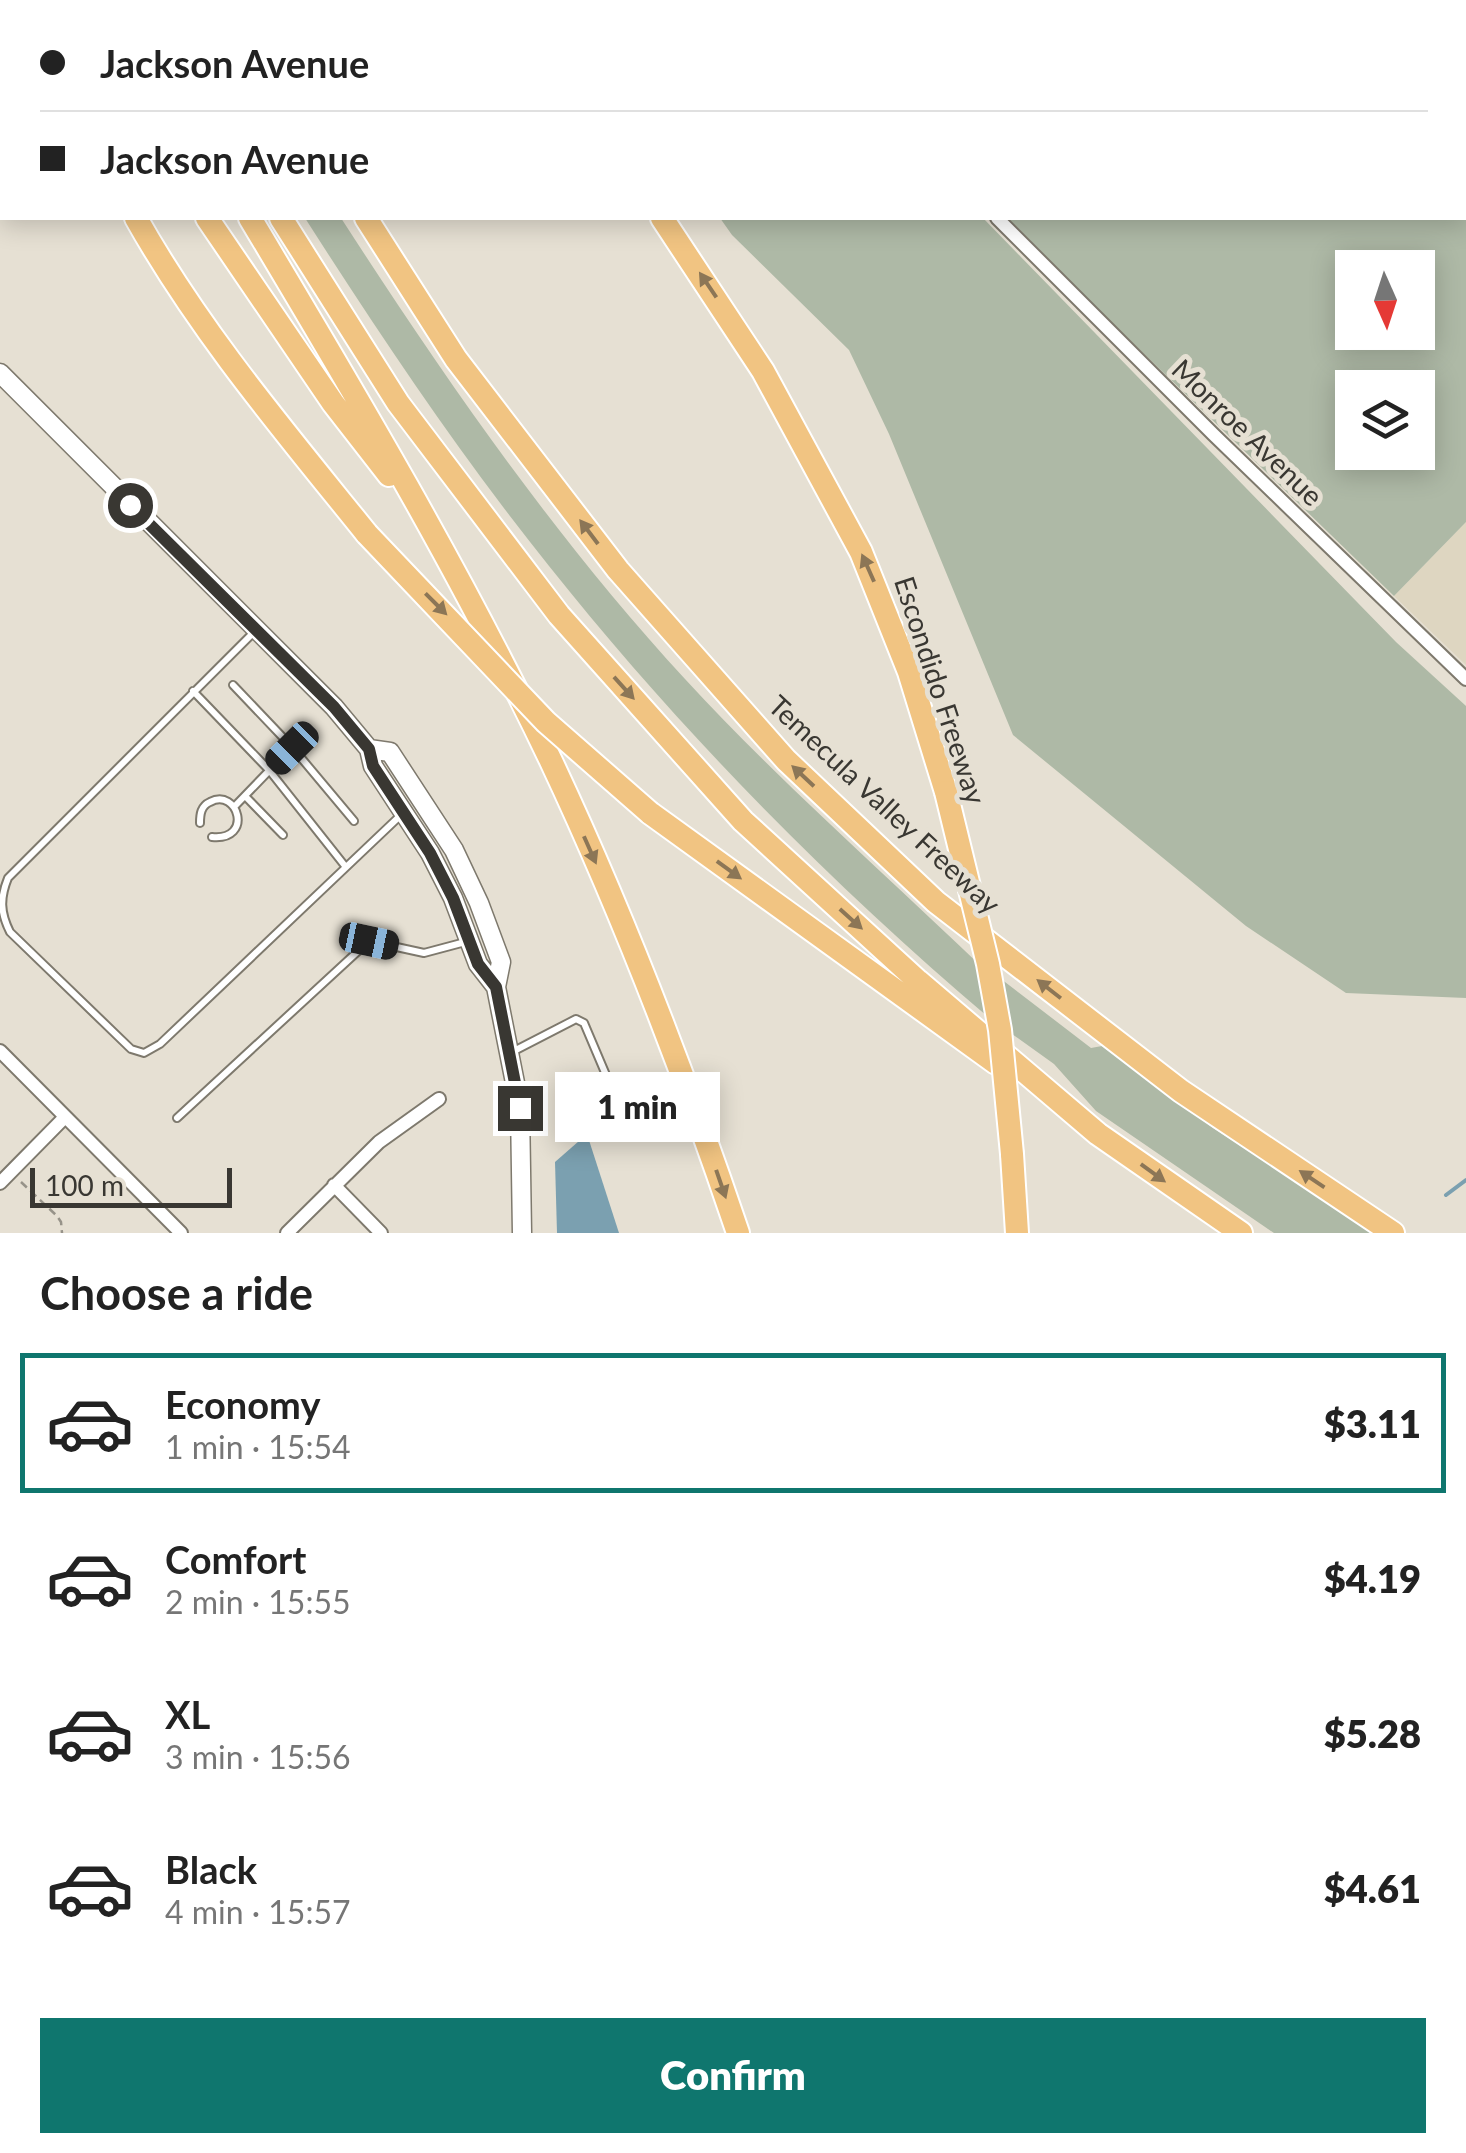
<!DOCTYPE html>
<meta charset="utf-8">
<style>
:root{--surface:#fff;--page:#f6f6f6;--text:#222;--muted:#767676;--line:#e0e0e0;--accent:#0f766e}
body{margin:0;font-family:Lato,sans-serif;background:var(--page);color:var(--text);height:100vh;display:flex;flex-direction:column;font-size:38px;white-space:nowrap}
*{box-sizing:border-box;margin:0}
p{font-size:32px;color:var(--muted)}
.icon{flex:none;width:55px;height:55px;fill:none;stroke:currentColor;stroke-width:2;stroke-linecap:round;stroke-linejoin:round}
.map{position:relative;height:1233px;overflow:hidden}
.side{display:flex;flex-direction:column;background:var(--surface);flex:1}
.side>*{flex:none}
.banner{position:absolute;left:0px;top:0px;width:1468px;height:220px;box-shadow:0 5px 25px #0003;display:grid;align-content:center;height:220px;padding:0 40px;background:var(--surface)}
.needle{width:65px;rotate:177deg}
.fabs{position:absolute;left:1335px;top:250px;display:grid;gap:20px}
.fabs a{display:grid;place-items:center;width:100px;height:100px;border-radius:0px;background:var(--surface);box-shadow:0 5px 25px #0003;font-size:50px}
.scale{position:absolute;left:30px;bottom:25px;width:202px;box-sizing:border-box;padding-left:10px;border:5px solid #393732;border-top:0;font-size:28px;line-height:35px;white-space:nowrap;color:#393732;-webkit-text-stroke:8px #e6e0d3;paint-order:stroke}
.end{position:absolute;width:45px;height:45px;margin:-22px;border:12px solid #393732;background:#fff;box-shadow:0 0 0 5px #fff}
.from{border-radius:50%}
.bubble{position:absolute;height:70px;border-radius:0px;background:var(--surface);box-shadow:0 5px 25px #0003;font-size:32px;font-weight:800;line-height:70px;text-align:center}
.car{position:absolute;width:30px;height:60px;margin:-30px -15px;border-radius:12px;box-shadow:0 0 8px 2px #0007;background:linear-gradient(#222 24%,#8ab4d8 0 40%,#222 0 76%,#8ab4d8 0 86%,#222 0)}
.banner b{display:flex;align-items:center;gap:35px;height:95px;font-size:38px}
.banner b+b{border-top:2px solid var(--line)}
.banner i{width:25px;height:25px;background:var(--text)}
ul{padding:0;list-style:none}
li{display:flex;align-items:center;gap:30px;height:140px;margin:0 20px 15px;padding:0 20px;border:5px solid transparent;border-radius:0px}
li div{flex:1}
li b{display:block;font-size:38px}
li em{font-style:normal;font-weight:800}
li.active{border-color:var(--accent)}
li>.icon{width:90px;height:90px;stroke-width:1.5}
h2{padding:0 40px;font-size:45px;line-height:120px}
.button{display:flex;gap:20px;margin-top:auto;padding:20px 40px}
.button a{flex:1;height:115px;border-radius:0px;background:var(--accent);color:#fff;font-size:40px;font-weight:800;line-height:115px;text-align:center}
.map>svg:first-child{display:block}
</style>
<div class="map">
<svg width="1466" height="1233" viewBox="0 0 1466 1233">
<rect width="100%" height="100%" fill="#e6e0d3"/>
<path fill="#ded6c1" d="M1466 522V665L1394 596Z"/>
<path fill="#aeb9a6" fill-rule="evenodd" d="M838 0H1466V522L1394 596 1107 318 1008 218H1465V2H836ZM1352 268H1418V332H1352ZM1352 388H1418V452H1352Z
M305 218H341C445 379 555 538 685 679 779 781 885 874 985 970L994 1022C832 885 682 733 549 566 460 455 381 337 305 218Z
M720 218H983L1396 642 1466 706V998L1346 993 1246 926 1013 735 889 434 849 350 732 235Z
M992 972 1091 1048 1102 1046 1213 1128 1375 1233H1274L1096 1111 1054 1064 1005 1029Z"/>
<path fill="#7ba0b0" d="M587 1134 619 1233H557L555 1162Z"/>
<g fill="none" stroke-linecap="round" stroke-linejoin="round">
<path stroke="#7ba0b0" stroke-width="4" d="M1446 1195 1466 1180"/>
<defs>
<path id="service" d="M256 630 8 878C0 898 0 912 10 932L131 1049 144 1053 160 1044 402 814
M233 685 292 747
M193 691 269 770 345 866
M245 796 283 835
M234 807 292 747 354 821
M200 823C200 814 201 806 210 802 238 787 254 841 212 837
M512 1052 576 1019 584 1023 609 1082
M177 1118 369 941 424 953 469 941"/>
<path id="minor" d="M822 2 824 0
M997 218 1214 435 1466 679
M0 1051 181 1233
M0 1183 64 1118
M334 1185 381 1233
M287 1233 379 1142 439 1099"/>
<path id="secondary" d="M0 373 334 707 369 749 373 766 430 853 453 898 478 964 496 987 520 1108 522 1233
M369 749 390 752 454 850 479 903 501 962 496 987"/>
<path id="motorway" d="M14 0 15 2
M75 0 77 2
M119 0 120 2
M143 0 145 2
M228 0 229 2
M475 0 478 2
M136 218C200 332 285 432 367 534
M207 218 333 403 389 475
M250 218C356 395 462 574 551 761 623 914 684 1073 738 1233
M281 218 398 403 559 615 743 821 918 981 1098 1134 1241 1233
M366 218 456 359 618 570 786 760 936 902 1181 1091 1393 1233
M662 218 763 371 861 552 909 672 946 792
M650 813 996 1063
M1012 1154 1017 1233"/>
</defs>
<use href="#service" stroke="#7e796d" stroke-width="10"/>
<use href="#minor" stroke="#7e796d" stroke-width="16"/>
<use href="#secondary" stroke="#7e796d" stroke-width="21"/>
<use href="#motorway" stroke="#fff" stroke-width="26"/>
<path stroke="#979389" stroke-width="2.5" stroke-dasharray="8 5" stroke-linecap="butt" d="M763 0 767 2
M21 1182 57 1216 61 1222 62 1233"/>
<use href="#service" stroke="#fff" stroke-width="6"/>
<use href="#minor" stroke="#fff" stroke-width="12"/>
<use href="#secondary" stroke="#fff" stroke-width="18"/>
<use href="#motorway" stroke="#f1c482" stroke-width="22"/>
<defs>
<path id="motorway-bridge" d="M367 534 546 722 650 813
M946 792 988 964 1000 1030 1012 1154"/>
</defs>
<use href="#motorway-bridge" stroke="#fff" stroke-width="26" stroke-linecap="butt"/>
<use href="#motorway-bridge" stroke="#f1c482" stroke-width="22"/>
</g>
<defs><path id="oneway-solid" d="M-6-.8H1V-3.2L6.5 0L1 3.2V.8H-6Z" transform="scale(2.5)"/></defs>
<g fill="#8c7656">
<use href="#oneway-solid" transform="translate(708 285) rotate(-124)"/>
<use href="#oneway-solid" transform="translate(589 532) rotate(-127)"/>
<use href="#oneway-solid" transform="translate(868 568) rotate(-114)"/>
<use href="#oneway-solid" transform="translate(436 604) rotate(45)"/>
<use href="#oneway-solid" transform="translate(624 688) rotate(48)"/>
<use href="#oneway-solid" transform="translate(803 776) rotate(-137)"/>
<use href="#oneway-solid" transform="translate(590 850) rotate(66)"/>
<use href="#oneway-solid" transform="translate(729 870) rotate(36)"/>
<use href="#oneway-solid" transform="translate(851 919) rotate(42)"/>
<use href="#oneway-solid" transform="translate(1049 989) rotate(-142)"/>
<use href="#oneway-solid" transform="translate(1153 1173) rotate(36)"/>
<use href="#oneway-solid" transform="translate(1312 1179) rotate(-146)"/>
<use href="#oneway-solid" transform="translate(721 1184) rotate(71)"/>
</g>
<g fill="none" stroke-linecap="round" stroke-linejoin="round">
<path stroke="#393732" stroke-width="12" d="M130 505 334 707 369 749 373 766 430 853 453 898 478 964 496 987 520 1108"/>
</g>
<g text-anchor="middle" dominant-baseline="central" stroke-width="10" stroke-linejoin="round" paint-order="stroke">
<g font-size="28" fill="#393732" stroke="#e6e0d3">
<text transform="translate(1248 432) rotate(44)">Monroe Avenue</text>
<text transform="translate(941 690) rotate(72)">Escondido Freeway</text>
<text transform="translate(885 804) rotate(43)">Temecula Valley Freeway</text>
</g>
</g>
</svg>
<div class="fabs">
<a><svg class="needle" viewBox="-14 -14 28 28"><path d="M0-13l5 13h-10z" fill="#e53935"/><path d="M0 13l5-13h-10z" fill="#767676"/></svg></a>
<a><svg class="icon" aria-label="layers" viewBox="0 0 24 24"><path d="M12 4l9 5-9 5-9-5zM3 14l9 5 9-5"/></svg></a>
</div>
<div class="scale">100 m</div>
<i class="end from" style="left:130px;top:505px"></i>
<i class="end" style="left:520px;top:1108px"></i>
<div class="bubble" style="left:555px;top:1072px;width:165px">1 min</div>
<i class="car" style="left:292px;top:748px;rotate:225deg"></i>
<i class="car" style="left:369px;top:941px;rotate:102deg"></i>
<div class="banner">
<b><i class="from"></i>Jackson Avenue</b>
<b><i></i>Jackson Avenue</b>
</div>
</div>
<section class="side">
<h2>Choose a ride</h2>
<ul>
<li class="active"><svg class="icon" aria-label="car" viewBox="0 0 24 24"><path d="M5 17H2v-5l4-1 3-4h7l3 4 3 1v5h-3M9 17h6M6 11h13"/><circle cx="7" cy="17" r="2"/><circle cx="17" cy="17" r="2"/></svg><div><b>Economy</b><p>1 min · 15:54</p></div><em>$3.11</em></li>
<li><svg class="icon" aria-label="car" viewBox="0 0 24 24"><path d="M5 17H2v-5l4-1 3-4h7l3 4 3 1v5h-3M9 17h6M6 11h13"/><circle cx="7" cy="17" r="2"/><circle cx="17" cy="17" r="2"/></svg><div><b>Comfort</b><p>2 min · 15:55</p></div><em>$4.19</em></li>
<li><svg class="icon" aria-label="car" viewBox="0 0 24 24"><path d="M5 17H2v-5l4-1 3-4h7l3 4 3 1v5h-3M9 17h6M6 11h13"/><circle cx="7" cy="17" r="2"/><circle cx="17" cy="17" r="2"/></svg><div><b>XL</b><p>3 min · 15:56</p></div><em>$5.28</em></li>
<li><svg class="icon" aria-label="car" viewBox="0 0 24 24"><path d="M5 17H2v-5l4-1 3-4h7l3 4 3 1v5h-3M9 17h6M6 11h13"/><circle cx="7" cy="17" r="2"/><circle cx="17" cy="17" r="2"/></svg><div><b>Black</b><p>4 min · 15:57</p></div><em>$4.61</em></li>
</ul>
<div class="button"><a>Confirm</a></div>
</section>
